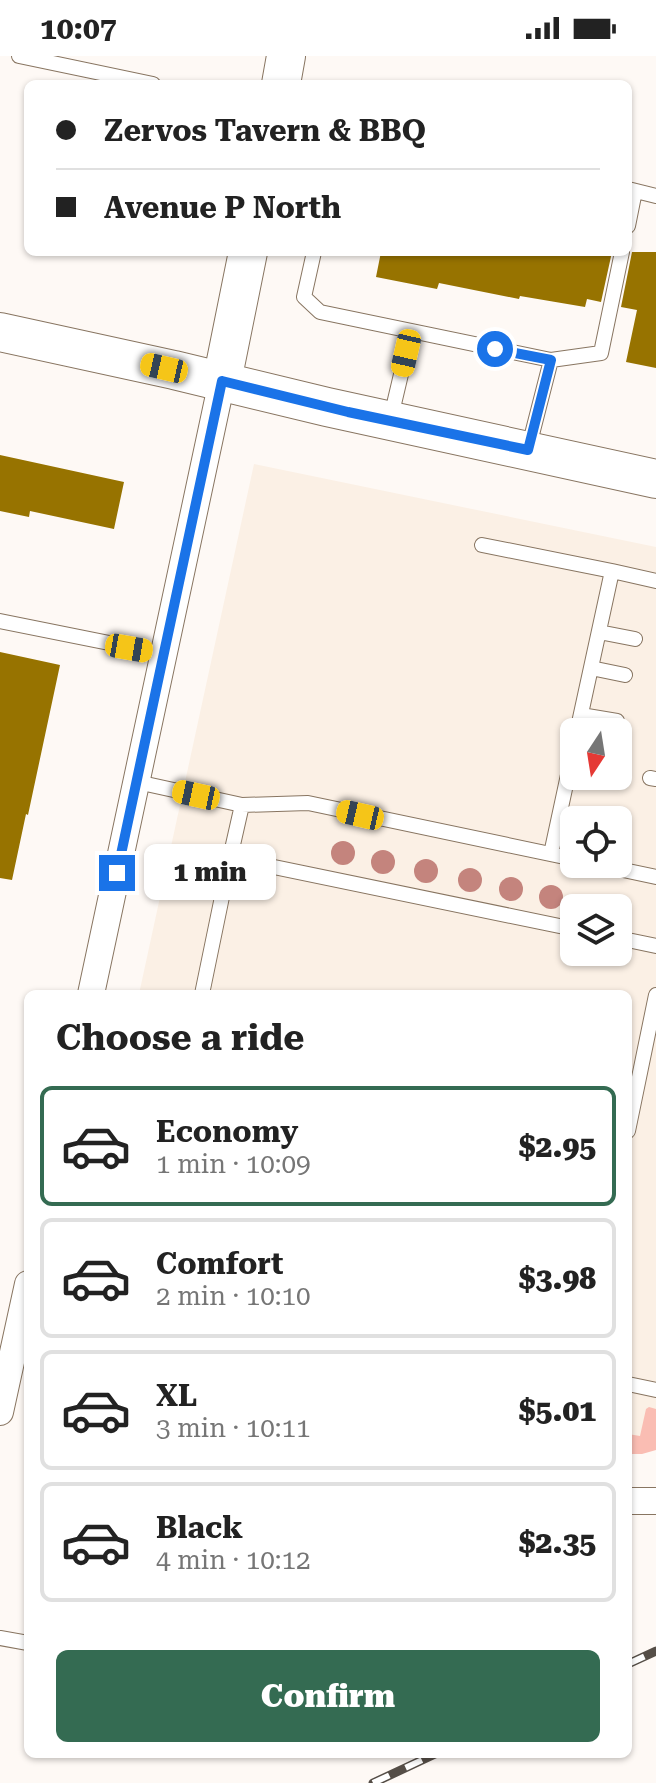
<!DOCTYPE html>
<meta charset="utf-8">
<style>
:root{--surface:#fff;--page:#f6f6f6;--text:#222;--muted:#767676;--line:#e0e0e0;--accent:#346b52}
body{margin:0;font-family:"Roboto Serif",serif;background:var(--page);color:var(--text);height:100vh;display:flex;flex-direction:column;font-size:30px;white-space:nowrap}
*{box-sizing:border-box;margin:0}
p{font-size:26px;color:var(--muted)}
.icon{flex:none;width:44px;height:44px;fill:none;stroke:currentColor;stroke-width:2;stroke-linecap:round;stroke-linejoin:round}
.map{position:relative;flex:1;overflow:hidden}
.drawer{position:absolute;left:24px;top:934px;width:608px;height:768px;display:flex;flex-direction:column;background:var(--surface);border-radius:12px;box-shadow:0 2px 6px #0004}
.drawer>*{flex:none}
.banner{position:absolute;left:24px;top:24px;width:608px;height:176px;border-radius:12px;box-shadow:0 2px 6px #0004;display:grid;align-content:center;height:176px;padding:0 32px;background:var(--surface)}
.needle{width:52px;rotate:192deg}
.buttons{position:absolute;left:560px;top:662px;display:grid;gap:16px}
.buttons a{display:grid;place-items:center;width:72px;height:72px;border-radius:12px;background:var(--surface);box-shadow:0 2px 6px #0004;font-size:40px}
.end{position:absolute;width:36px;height:36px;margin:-18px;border:10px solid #1a73e8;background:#fff;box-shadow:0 0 0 4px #fff}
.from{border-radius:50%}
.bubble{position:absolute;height:56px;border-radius:12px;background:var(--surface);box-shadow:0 2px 6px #0004;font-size:26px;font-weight:800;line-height:56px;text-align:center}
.car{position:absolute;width:24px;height:48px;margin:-24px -12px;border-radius:10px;box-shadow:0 0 6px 2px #0007;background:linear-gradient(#f5c518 24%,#345 0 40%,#f5c518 0 76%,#345 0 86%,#f5c518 0)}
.banner b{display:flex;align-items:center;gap:28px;height:76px;font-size:30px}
.banner b+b{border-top:2px solid var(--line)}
.banner i{width:20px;height:20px;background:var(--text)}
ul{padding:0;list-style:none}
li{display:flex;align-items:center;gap:24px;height:120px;margin:0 16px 12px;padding:0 16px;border:4px solid var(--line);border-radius:12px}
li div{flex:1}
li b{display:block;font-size:30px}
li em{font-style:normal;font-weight:800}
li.current{border-color:var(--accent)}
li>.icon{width:72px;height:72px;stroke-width:1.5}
h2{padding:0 32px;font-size:36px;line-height:96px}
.action{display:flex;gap:16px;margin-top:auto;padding:16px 32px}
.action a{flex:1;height:92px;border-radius:12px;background:var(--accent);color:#fff;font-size:32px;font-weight:800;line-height:92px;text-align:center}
.status{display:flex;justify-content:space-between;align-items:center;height:56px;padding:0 40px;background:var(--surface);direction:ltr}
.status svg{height:22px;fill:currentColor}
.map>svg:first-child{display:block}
</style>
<div class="status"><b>10:07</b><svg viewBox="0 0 49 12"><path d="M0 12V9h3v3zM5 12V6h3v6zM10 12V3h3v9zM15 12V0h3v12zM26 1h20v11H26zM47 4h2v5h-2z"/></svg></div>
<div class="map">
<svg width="656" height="1727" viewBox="0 0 656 1727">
<rect width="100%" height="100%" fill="#fef9f5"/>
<path fill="#fbf0e5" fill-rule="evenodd" d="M254 408 656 491V1393H628V938H139ZM574 676H618V720H574ZM574 764H618V808H574ZM574 852H618V896H574Z"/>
<path fill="#fabdb3" d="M649 1351 656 1353V1394L642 1398H628V1378L640 1380 646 1353Z"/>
<path fill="#977300" d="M381 196H612L601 246 587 243 585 251 520 240 519 243 439 227 437 233 376 221Z
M632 196H656V312L626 306 637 254 621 251Z
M0 399 124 426 114 473 30 455 29 461 0 455Z
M0 596 60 609 28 759 26 758 12 824 0 822Z"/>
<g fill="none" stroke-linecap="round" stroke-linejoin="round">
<defs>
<path id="lane" d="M19 0 153 28
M628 133 656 140
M628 170 635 135
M314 196 304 241 320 256 551 304
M390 365 411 276
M528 394 551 304 601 297 622 196
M482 489 612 515
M0 565 164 598
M599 576 635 583
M591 612 625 619
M581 659 617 665
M577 676 612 515 656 525
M650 722 656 723
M137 726 242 749
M551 798 574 691
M230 802 242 749 308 747 574 803
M595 808 656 821
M618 882 656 890
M202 938 230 802 574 873
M628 1075 656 939
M628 1328 656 1334
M0 1582 28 1587"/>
<path id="street" d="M91 938 222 325
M0 1356 28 1228
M628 1445H656"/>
<path id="secondary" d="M281 28 286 0
M0 276 174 314 327 351 656 423
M222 325 248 196"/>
</defs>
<use href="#lane" stroke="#887561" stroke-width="16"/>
<use href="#street" stroke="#887561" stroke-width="28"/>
<use href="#secondary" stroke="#887561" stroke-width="40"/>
<use href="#lane" stroke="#fff" stroke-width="14"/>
<use href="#street" stroke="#fff" stroke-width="26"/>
<use href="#secondary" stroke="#fff" stroke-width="38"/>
<defs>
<path id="rail" d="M628 1608 656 1595
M373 1727 435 1698"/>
</defs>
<use href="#rail" stroke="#554e47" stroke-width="9"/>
<use href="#rail" stroke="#fff" stroke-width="6" stroke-dasharray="18" stroke-linecap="butt"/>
</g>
<g fill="#c4847d">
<circle cx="343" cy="797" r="12"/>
<circle cx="383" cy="806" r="12"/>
<circle cx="426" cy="815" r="12"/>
<circle cx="470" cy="824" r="12"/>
<circle cx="511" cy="833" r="12"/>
<circle cx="551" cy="841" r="12"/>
</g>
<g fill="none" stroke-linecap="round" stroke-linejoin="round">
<path stroke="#1a73e8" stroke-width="10" d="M117 817 222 325 348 356 528 394 551 304 495 293"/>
</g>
</svg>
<div class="buttons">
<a><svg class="needle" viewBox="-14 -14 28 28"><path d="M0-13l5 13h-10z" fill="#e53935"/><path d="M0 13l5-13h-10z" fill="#767676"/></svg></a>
<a><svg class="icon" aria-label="locate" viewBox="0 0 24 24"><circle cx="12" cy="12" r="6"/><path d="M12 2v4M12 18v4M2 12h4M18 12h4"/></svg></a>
<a><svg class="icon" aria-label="layers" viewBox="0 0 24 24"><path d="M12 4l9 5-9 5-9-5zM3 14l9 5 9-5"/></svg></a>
</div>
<i class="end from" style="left:495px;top:293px"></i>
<i class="end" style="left:117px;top:817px"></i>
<div class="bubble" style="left:144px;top:788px;width:132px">1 min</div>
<i class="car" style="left:406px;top:297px;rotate:193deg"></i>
<i class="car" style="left:164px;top:312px;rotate:283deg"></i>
<i class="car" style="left:129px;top:592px;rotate:100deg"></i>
<i class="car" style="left:196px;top:739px;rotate:282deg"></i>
<i class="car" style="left:360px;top:759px;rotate:283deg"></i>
<div class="banner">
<b><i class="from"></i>Zervos Tavern &amp; BBQ</b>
<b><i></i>Avenue P North</b>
</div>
<section class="drawer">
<h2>Choose a ride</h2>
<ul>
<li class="current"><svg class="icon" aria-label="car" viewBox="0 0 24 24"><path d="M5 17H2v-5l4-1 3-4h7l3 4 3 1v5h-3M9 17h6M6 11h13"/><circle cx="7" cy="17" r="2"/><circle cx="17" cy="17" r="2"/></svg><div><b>Economy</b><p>1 min · 10:09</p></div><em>$2.95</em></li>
<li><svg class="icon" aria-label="car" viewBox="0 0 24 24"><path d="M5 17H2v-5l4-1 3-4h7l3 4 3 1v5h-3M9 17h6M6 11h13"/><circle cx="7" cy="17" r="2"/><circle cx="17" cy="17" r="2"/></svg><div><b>Comfort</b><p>2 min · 10:10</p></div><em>$3.98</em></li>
<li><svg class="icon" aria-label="car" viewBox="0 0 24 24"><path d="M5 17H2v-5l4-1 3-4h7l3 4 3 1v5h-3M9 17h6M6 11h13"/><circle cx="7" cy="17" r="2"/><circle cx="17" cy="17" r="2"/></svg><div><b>XL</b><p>3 min · 10:11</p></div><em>$5.01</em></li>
<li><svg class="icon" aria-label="car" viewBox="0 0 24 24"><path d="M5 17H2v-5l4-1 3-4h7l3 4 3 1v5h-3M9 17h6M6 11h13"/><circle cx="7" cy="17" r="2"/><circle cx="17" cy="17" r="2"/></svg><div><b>Black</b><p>4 min · 10:12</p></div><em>$2.35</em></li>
</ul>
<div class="action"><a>Confirm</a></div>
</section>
</div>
